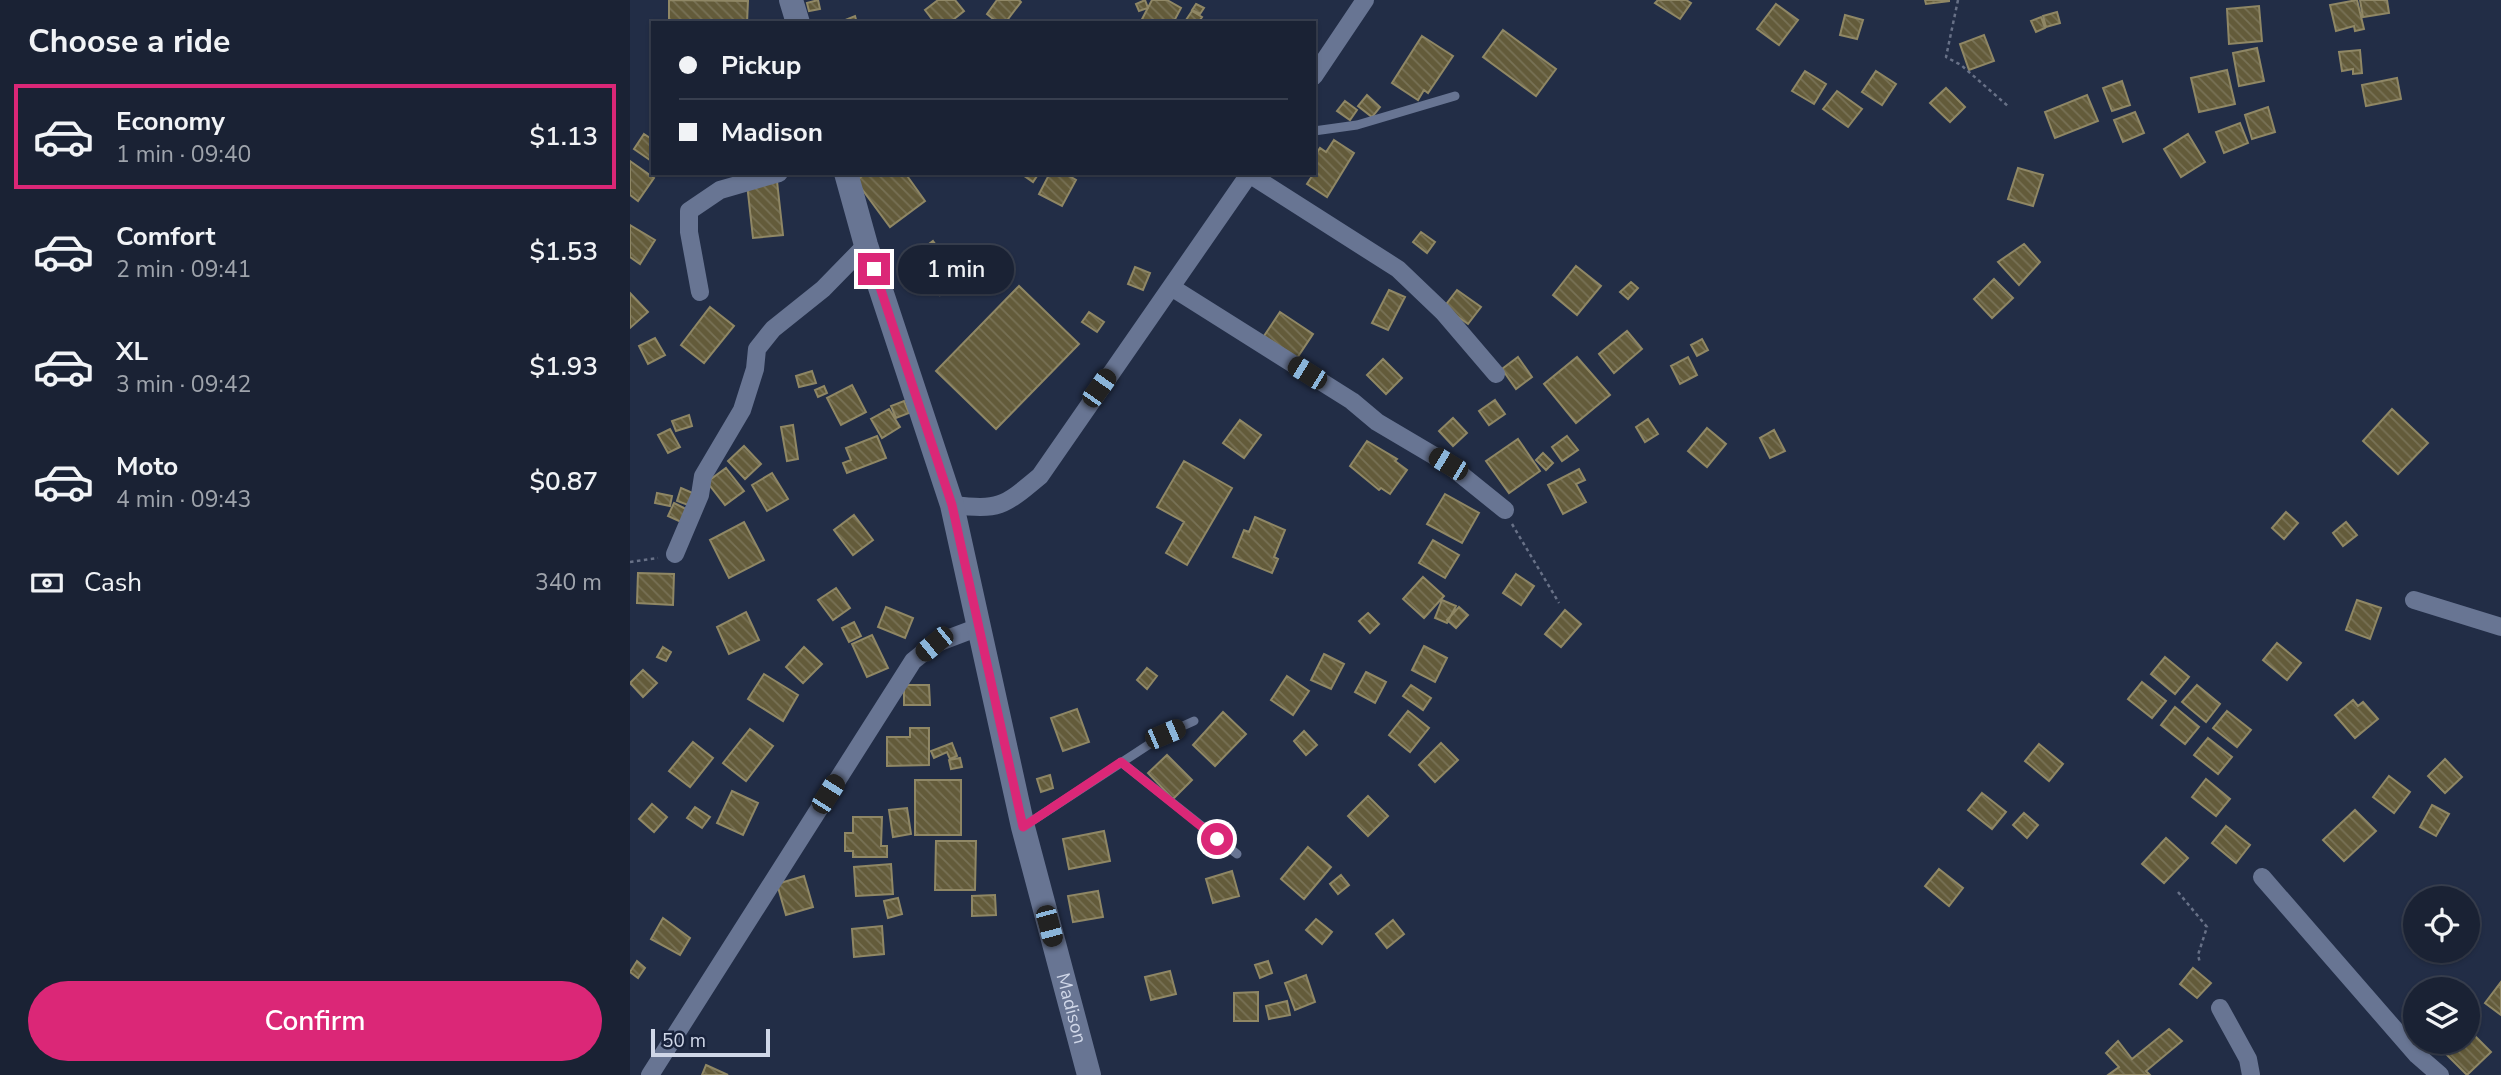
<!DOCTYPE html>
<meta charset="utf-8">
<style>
:root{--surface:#1a2234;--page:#272f40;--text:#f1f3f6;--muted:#9fa4ac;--line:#383f4f;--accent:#db2777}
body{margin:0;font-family:"Nunito Sans",sans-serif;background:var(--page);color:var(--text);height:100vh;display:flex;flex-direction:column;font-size:26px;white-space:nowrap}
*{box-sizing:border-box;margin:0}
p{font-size:23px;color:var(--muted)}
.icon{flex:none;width:38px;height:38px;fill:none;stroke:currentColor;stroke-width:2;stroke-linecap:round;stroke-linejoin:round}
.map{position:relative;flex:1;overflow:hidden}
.details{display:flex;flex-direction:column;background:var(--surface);width:630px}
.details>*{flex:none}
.top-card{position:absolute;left:21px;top:21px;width:665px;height:154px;border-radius:0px;box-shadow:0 2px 5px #0004,0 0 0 2px var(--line);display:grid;align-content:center;height:154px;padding:0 28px;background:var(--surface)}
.fabs{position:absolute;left:1773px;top:886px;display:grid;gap:14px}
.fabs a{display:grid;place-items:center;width:77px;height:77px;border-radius:50%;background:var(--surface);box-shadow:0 2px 5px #0004,0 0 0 2px var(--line);font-size:35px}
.scale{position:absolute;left:21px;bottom:18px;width:119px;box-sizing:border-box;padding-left:7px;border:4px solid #d0d7e8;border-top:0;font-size:19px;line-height:24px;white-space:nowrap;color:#d0d7e8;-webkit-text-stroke:5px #19233c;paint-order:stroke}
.end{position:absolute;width:32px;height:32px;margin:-16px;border:9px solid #db2777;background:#fff;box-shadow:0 0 0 4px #fff}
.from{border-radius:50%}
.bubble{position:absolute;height:49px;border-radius:24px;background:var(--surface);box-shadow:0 2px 5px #0004,0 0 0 2px var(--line);font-size:23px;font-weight:600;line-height:49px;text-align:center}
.car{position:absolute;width:21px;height:42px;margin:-21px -10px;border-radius:9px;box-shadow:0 0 5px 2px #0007;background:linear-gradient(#222 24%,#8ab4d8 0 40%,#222 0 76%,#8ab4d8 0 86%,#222 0)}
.top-card b{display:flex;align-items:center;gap:24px;height:66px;font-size:26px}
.top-card b+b{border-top:2px solid var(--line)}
.top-card i{width:18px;height:18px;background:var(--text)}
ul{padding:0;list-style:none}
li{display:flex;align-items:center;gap:21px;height:105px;margin:0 14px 10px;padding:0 14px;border:4px solid transparent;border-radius:0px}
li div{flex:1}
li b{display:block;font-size:26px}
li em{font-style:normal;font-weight:600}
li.active{border-color:var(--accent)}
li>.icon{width:63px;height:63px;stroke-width:1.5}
h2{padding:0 28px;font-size:32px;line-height:84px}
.pay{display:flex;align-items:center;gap:18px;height:77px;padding:0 28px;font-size:26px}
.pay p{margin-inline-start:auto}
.cta{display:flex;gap:14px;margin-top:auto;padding:14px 28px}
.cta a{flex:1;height:80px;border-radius:42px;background:var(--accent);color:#fff;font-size:28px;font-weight:600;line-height:80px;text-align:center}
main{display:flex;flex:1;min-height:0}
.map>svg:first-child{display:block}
</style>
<main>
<section class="details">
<h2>Choose a ride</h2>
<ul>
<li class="active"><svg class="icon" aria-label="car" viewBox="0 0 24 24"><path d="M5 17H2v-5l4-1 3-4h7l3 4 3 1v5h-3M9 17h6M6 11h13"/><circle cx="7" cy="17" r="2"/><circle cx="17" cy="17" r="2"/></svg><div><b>Economy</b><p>1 min · 09:40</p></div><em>$1.13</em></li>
<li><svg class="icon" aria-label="car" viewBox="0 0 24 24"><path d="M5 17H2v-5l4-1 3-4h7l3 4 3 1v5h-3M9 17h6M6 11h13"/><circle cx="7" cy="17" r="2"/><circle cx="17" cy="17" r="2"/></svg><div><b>Comfort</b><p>2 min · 09:41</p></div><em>$1.53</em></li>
<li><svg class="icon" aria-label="car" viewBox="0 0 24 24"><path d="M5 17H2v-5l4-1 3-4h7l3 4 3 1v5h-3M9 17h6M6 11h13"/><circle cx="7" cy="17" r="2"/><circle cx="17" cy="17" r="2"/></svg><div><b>XL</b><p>3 min · 09:42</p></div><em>$1.93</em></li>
<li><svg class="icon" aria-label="car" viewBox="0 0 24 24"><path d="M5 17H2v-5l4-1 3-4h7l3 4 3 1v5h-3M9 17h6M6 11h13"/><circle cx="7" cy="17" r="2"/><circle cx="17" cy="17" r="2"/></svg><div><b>Moto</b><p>4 min · 09:43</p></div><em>$0.87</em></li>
</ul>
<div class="pay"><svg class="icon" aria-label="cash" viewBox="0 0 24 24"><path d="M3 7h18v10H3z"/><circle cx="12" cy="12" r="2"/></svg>Cash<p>340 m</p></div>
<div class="cta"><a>Confirm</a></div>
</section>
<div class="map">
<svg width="1871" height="1075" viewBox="0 0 1871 1075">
<defs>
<pattern id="building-back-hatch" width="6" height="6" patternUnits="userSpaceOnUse" patternTransform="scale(1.75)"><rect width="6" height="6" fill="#635b3a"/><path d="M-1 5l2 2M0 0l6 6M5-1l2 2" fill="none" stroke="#787256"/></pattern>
</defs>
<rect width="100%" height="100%" fill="#222d46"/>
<path fill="url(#building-back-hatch)" stroke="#8f8765" stroke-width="2" d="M39 0 118 1 117 23H39Z
M188 0 190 9 179 11 177 3Z
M308 0H325L334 11 319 23H305L295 10Z
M367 0H389L391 2 375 23H368L357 14Z
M515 0 518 8 509 11 506 4Z
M522 0H537L551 8 543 23H510Z
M1028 0H1056L1061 3 1050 19 1025 3Z
M1295 0H1319V1L1296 4Z
M1727 0 1734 29 1725 31 1724 26 1706 31 1700 5Z
M1730 0H1757L1759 13 1733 17Z
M566 4 574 8 570 14 562 10Z
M1146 4 1168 20 1149 45 1127 29Z
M1629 6 1632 41 1599 44 1597 9Z
M562 11 572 17 568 23H554Z
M1427 12 1430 23 1416 27 1413 16Z
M1215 15 1233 20 1227 39 1210 35Z
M225 16 227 23H208Z
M1411 17 1415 28 1406 32 1401 21Z
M873 30 926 69 906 96 853 57Z
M1354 35 1364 61 1339 70 1330 44Z
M792 36 823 56 798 93 794 90 788 100 762 83Z
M1627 48 1634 81 1609 86 1603 53Z
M1730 50 1732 73 1723 74V69L1712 71 1709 52Z
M1597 70 1605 104 1569 112 1561 78Z
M1175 71 1196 84 1184 104 1162 91Z
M1246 71 1266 84 1252 105 1232 92Z
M1767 78 1771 99 1736 106 1732 85Z
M1492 81 1500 105 1482 111 1473 88Z
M1316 88 1335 107 1320 122 1300 103Z
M1207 91 1232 109 1218 127 1193 109Z
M737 95 750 107 742 117 728 106Z
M1457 95 1468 121 1425 138 1415 112Z
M715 101 727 110 720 120 707 111Z
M1638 107 1645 132 1622 139 1615 115Z
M1505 112 1514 133 1493 142 1484 120Z
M1610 123 1618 143 1594 153 1586 132Z
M14 134 23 140 20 160 4 149Z
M1558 134 1575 162 1551 177 1534 149Z
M704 140 724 153 697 197 677 184 684 173V157L690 148 696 152Z
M0 161 24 178 8 201 0 195Z
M1388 168 1413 175 1403 206 1378 199Z
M236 173H275L295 201 260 227 226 181Z
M390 173H409L403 182Z
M420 173H434L446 180 432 206 409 194Z
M147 181 153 235 123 238 117 184Z
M0 225 25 240 10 264 0 257Z
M791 232 805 242 797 253 783 242Z
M303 241 326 272 301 290 278 260Z
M1394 244 1410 262 1389 285 1368 262Z
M946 266 971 286 947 315 923 295Z
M505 267 520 273 513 290 498 284Z
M1364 279 1383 298 1362 318 1344 299Z
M314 282 319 288 310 295 305 288Z
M1001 282 1008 288 998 299 990 292Z
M389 286 449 344 366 429 306 371Z
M759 290 775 297 758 330 742 323Z
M827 290 851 307 838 324 814 307Z
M0 293 18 312 0 328Z
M80 307 104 326 74 363 51 345Z
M459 312 474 322 467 332 452 322Z
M650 312 683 334 667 358 634 336Z
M997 331 1012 349 984 373 969 354Z
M25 338 35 355 18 364 9 346Z
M1072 339 1078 350 1067 356 1061 345Z
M888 357 902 377 886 389 872 369Z
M947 357 980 395 946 423 914 384Z
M1058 357 1067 375 1050 384 1041 366Z
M753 359 772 378 756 394 737 375Z
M182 371 186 383 169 387 166 376Z
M222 385 236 412 211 425 197 398Z
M194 386 197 393 188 397 185 390Z
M865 400 875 414 859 425 849 411Z
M274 401 279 413 266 418 261 406Z
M259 409 270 427 252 438 241 419Z
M1762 409 1798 443 1768 474 1733 441Z
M59 415 62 426 46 431 42 421Z
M823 418 837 433 823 446 809 431Z
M1018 419 1028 434 1015 442 1006 427Z
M610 420 631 435 614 458 593 443Z
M163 425 168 459 157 461 151 427Z
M1077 428 1096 444 1077 467 1058 451Z
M40 429 50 447 38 453 28 435Z
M1144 430 1155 451 1140 458 1130 438Z
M247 436 256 458 217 473 213 463 221 460 216 448Z
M937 436 948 450 932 461 922 447Z
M888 439 910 471 879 493 856 461Z
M737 441 767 459 765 461 777 470 760 494 751 488 749 490 720 466Z
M114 446 131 464 115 479 98 461Z
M913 453 923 463 916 470 906 460Z
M554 461 602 488 557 565 536 553 554 522 527 507Z
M96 468 114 491 95 505 77 482Z
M949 469 955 480 946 484 956 502 933 514 918 485Z
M142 473 158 499 137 511 122 485Z
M51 488 65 494 61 506 47 501Z
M27 493 42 496 40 506 25 503Z
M815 494 849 513 832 543 797 524Z
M44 503 56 509 51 522 38 516Z
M1656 512 1668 523 1654 539 1642 528Z
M224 515 243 540 223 555 204 530Z
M625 517 655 530 644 557 648 559 642 573 603 557 614 530 619 532Z
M114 522 134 560 99 578 80 540Z
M1716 522 1727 535 1713 546 1703 533Z
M803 540 829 555 815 578 789 563Z
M8 573 44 574 43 605 7 603Z
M886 574 904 586 891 605 873 593Z
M793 577 814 596 794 618 773 599Z
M206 588 220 608 203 620 188 600Z
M812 600 826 606 817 623 805 618Z
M1727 600 1751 608 1740 639 1716 630Z
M256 607 283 618 275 638 248 627Z
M829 607 838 615 826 628 817 620Z
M935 610 951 624 931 647 915 634Z
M116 612 129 640 99 654 87 627Z
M738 613 749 624 740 633 729 621Z
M224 622 231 636 219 642 212 628Z
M242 635 258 668 237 677 222 644Z
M1647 643 1671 663 1657 680 1633 660Z
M794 646 817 658 805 682 782 670Z
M33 647 41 652 36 661 27 657Z
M174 647 192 664 173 683 156 667Z
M694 654 714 664 701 689 681 680Z
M1535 657 1559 677 1545 694 1521 674Z
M517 668 527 676 517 689 507 680Z
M13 670 27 683 13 697 0 683Z
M736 672 756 682 745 703 725 692Z
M134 674 168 695 153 721 118 699Z
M657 676 679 691 663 715 641 700Z
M1512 682 1536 701 1522 718 1498 699Z
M274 685H299L300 705H274Z
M781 685 801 698 793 710 773 696Z
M1567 685 1590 704 1576 722 1552 702Z
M1723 700 1728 706 1733 702 1748 719 1725 738 1705 715Z
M1545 707 1569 727 1555 744 1531 725Z
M447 709 459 742 433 751 421 718Z
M778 711 799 728 780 752 759 735Z
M1597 711 1621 730 1607 747 1583 728Z
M593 712 616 734 585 766 563 745Z
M280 728H299V765L257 766V737H280Z
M120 729 143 746 116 781 93 763Z
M674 731 687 745 676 755 664 741Z
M1578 738 1602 757 1588 774 1564 755Z
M63 742 83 758 60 787 39 771Z
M322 743 327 756 320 759 317 752 304 758 301 751Z
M811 743 828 760 805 782 789 765Z
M1409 744 1433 764 1419 781 1395 761Z
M537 755 562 780 543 799 518 773Z
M330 758 332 767 321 769 319 760Z
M1815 759 1832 777 1815 793 1798 776Z
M420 775 423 788 411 792 407 779Z
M1759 776 1780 792 1764 813 1743 797Z
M1576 779 1600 799 1586 816 1562 797Z
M285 780H331V835H285Z
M102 791 128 803 113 835 87 823Z
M1352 793 1376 812 1362 829 1338 810Z
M738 796 758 816 738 836 718 816Z
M22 804 37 817 24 832 9 819Z
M1802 805 1819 814 1806 836 1790 827Z
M65 807 80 817 72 828 57 818Z
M277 808 281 834 263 837 259 810Z
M1725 810 1746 831 1714 861 1693 840Z
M1394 813 1408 825 1397 838 1383 825Z
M223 817H252L251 846H257V857H223V851H215V833H223Z
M1596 826 1620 845 1606 863 1582 843Z
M474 831 480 861 439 869 433 839Z
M1536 838 1558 858 1534 883 1512 864Z
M306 841H346L345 890H305Z
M678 847 701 867 674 899 651 879Z
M261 864 263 894 226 896 224 867Z
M1309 869 1333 888 1319 906 1295 886Z
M602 871 609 896 583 903 576 879Z
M711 875 719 885 708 894 700 884Z
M174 876 183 907 156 915 147 884Z
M468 891 473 917 443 922 438 896Z
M365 895 366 915 342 916V896Z
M268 898 272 914 258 918 254 901Z
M33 918 60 938 50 955 21 939Z
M686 919 702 932 692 944 676 930Z
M763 920 774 934 757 948 746 934Z
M252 926 254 954 224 957 222 929Z
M7 961 15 968 8 978 0 972Z
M638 961 642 973 630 978 625 965Z
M1563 968 1581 983 1567 998 1550 984Z
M540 971 546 994 521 1000 515 977Z
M676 975 685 1002 665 1010 655 983Z
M1871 982V1015L1855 1003Z
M628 992V1021H604V993Z
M657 1001 660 1015 639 1019 636 1006Z
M1539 1029 1552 1041 1516 1071 1520 1075H1478L1489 1067 1476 1053 1488 1041 1502 1059Z
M1838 1029 1861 1052 1837 1075 1811 1049 1819 1041H1838Z
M76 1065 98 1075H72Z"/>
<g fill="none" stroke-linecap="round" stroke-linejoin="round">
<path stroke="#687187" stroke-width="2.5" stroke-dasharray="3.5 3.5" stroke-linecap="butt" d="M1328 0 1316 57 1331 65 1379 107
M882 524 929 603
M0 562 28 558
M1548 892 1577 927 1568 955 1570 963"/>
<path stroke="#687593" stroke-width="9" d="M684 131 727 125 825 96
M491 762 607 854
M396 825 535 734 564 721"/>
<path stroke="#687593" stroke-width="18" d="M684 76 735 0
M619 174 768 269 813 312 866 374
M541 287 722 401 747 422 818 464 875 510
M70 292 59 232V211L90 190 149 173
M322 505C370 510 373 507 410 476L620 173
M45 554 70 495 73 476 112 410 125 369 127 349 143 329 193 289 236 245
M1784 600 1871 627
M1632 877 1787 1055 1810 1075
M1590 1008 1618 1059 1621 1075
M20 1075 283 661 304 644 349 627"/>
<g stroke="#687593" stroke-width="24">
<path d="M161 0 168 23"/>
<path id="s1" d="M216 173 236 245 322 505 393 827 459 1075"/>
</g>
</g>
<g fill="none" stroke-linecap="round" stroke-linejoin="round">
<path stroke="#db2777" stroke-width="9" d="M244 269 322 505 393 827 491 762 587 839"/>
</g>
<g text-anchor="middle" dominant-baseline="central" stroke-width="5" stroke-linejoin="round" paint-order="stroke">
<g font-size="19" fill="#d0d7e8" stroke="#19233c">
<text stroke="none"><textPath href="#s1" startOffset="866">Madison</textPath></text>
</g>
</g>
</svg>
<div class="fabs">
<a><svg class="icon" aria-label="locate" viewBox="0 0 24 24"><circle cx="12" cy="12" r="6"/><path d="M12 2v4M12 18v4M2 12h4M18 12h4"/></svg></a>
<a><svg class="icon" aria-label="layers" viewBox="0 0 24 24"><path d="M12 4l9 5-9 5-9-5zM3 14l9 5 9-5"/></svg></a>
</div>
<div class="scale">50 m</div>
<i class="end from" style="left:587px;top:839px"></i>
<i class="end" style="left:244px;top:269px"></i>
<div class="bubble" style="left:268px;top:245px;width:116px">1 min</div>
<i class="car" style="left:677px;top:373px;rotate:302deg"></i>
<i class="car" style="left:469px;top:388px;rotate:35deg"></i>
<i class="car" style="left:818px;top:464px;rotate:301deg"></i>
<i class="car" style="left:304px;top:644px;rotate:231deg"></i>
<i class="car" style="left:535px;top:734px;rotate:67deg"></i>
<i class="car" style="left:198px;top:794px;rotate:32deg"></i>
<i class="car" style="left:419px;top:926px;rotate:165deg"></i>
<div class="top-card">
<b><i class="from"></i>Pickup</b>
<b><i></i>Madison</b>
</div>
</div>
</main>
